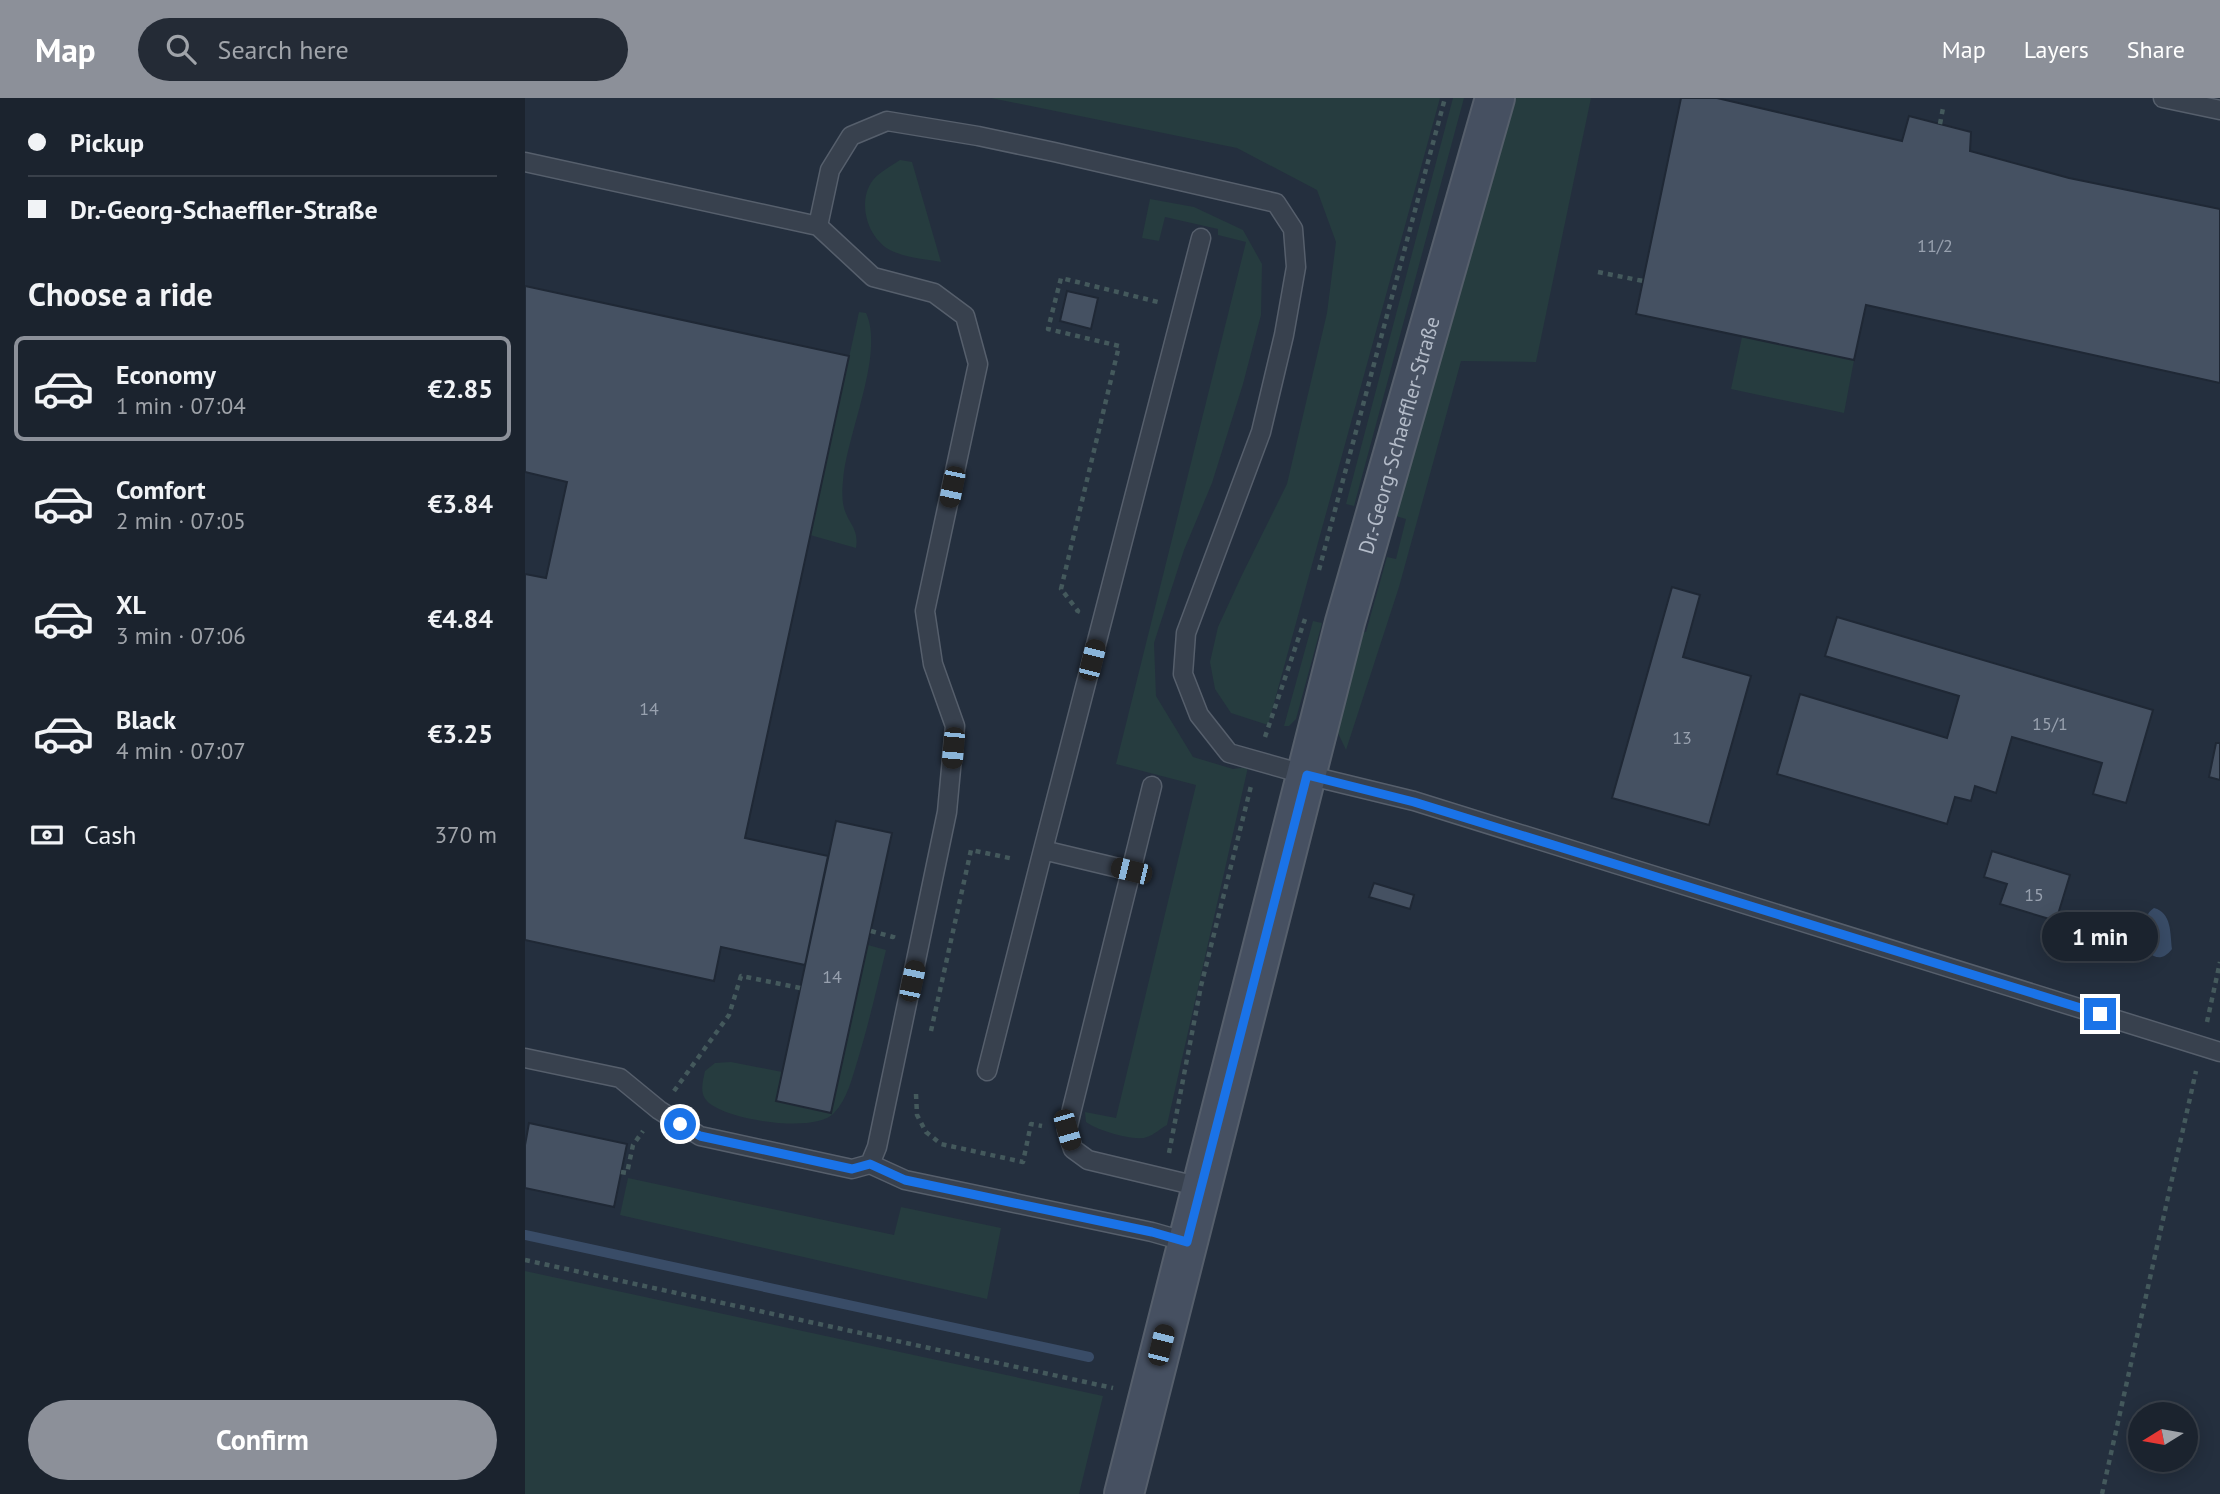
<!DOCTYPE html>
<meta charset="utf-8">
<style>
:root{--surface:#1b232e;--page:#242b36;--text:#f1f3f6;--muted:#a0a4aa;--line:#39404a;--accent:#8c9099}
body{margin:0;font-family:"PT Sans",sans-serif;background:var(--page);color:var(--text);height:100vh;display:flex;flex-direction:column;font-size:26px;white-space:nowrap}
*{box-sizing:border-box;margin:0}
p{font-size:23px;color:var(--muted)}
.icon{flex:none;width:38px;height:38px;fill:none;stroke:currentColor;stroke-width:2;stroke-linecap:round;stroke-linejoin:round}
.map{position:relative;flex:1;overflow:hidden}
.panel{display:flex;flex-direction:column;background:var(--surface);width:525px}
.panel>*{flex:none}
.top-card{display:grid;align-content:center;height:154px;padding:0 28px;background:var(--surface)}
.needle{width:46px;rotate:259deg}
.tools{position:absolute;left:1603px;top:1304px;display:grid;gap:14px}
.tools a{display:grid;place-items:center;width:70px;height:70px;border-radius:50%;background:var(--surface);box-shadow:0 4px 18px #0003,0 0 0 2px var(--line);font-size:35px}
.end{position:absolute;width:32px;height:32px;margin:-16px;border:9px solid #1a73e8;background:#fff;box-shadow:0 0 0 4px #fff}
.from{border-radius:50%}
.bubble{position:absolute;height:49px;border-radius:24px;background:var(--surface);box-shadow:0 4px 18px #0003,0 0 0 2px var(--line);font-size:23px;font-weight:700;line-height:49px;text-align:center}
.car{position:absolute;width:21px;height:42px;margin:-21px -10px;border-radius:9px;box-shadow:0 0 5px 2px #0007;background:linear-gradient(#222 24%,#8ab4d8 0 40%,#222 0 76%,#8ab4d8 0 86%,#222 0)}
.top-card b{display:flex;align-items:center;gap:24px;height:66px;font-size:26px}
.top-card b+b{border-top:2px solid var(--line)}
.top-card i{width:18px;height:18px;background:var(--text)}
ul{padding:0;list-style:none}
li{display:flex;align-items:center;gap:21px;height:105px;margin:0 14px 10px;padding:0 14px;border:4px solid transparent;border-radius:10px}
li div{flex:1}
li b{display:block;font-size:26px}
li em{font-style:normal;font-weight:700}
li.current{border-color:var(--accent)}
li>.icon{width:63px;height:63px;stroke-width:1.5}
h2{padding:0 28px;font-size:32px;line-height:84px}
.pay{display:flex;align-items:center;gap:18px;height:77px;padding:0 28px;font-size:26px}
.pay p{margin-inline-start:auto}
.cta{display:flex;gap:14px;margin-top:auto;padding:14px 28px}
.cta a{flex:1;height:80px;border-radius:42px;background:var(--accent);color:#fff;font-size:28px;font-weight:700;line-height:80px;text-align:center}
header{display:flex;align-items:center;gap:42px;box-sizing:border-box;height:98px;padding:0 35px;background:var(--accent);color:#fff}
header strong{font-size:33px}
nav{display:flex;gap:38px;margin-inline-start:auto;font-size:24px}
.search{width:490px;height:63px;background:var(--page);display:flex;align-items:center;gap:18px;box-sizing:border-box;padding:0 24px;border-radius:38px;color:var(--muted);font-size:26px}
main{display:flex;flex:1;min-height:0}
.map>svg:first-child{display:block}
</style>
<header>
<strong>Map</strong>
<div class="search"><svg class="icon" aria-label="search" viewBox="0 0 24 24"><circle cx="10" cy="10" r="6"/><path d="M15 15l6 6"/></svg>Search here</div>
<nav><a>Map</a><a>Layers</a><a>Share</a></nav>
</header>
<main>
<section class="panel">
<div class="top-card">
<b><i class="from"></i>Pickup</b>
<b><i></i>Dr.-Georg-Schaeffler-Straße</b>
</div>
<h2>Choose a ride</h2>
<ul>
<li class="current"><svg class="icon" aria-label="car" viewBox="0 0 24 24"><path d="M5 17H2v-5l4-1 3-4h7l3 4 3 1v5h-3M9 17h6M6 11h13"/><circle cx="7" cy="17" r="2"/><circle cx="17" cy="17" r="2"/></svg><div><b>Economy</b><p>1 min · 07:04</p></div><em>€2.85</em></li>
<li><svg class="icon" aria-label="car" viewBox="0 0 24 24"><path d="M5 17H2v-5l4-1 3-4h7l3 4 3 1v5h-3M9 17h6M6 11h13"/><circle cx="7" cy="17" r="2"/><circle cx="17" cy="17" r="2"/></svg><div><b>Comfort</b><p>2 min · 07:05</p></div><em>€3.84</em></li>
<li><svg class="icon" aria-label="car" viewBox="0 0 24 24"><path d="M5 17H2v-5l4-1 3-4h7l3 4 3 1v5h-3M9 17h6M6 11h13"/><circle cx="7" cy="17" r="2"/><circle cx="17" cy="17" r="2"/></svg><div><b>XL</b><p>3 min · 07:06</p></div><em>€4.84</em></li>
<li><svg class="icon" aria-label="car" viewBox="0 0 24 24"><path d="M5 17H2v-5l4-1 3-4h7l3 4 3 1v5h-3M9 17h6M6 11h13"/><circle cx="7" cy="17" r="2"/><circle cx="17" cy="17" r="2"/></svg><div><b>Black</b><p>4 min · 07:07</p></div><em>€3.25</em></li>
</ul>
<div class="pay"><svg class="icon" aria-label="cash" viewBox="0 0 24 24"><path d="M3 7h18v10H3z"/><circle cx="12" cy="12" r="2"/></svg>Cash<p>370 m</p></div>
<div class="cta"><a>Confirm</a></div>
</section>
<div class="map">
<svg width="1695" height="1396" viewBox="0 0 1695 1396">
<rect width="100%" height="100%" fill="#242f3e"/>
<path fill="#263c3f" d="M466 0H915L743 627 706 615 690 591 685 564 693 529 716 479 762 386 802 215 811 144 792 92 712 50Z
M928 0H939L829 408 821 406Z
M990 0H1066L1011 264 936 263 874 489 821 652 813 635 812 623 833 533 841 534 862 459 871 461 881 421 867 417 965 82Z
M375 62 387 64 416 164C400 161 382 160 367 153 343 142 331 104 348 82 355 74 366 68 375 62Z
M625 101 669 109 718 132 737 166 736 217 718 286 687 385 659 452 629 545 631 598 668 659 708 671 723 669 642 1027C636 1030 629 1037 622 1039 610 1044 571 1032 561 1024L560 1014 591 1020 671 687 591 666 721 144 693 137V131L640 119 634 143 617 140Z
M334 214 341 215C360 256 321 337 318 383 317 391 317 403 319 410 324 427 334 430 331 450L285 437Z
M1217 239 1329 262 1319 315 1206 291Z
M788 523 797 525 771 621 764 628H759Z
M343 847 361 852C352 889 344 925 333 961 327 980 323 1000 309 1015 291 1036 199 1022 182 1003 174 995 178 983 180 973L190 965 206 964 257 974 251 1003 306 1015Z
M103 1080 369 1137 376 1109 476 1130 462 1201 95 1117Z
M0 1173 578 1298 554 1396H0Z"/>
<path fill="#394c67" d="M1629 810C1647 815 1645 835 1647 851 1639 861 1632 862 1623 854 1621 838 1614 820 1629 810Z"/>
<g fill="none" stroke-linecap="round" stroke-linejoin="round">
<path stroke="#394c67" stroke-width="10" d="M0 1137 564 1259"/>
</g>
<path fill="#455162" stroke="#1f2835" stroke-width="2" d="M1156 0H1192L1377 43 1384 18 1446 34 1445 53 1544 80 1695 111V285L1341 207 1329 262 1111 216Z
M0 188 324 258 220 740 303 758 280 867 196 849 189 883 0 842V476L21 480 42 384 0 374Z
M542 193 573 200 566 231 535 223Z
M1147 489 1175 497 1158 559 1226 578 1184 727 1087 700Z
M1312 519 1628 612 1601 705 1568 696 1577 665 1487 639 1471 695 1450 688 1446 703 1430 699 1422 726 1252 676 1275 596 1422 640 1434 598 1300 558Z
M1691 645H1695V682L1684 679Z
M311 723 367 735 306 1015 251 1003Z
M1467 753 1545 777 1531 823 1475 806 1482 786 1459 779Z
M849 785 889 797 885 811 844 799Z
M4 1025 102 1046 89 1109 0 1090V1047Z"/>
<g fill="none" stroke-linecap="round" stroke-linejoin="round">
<defs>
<path id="service" d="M1638 0 1695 12
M0 64 293 128 348 179 409 195 440 218 453 266 400 513 408 566 430 628 422 714 352 1049 345 1066
M293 128 305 72 326 38 362 23 453 38 529 54 751 105 768 131 771 169 759 237 736 334 661 535 658 576 674 617 704 655 782 677 889 703 1695 954
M676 140 518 752 606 773 547 1011 542 1032 548 1051 563 1062 676 1089
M606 773 627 688
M0 960 95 980 134 1012 175 1038 327 1071 345 1066 380 1082 627 1134 662 1144
M462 973 518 752"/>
<g id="secondary">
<path id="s1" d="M599 1396 820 524 970 0"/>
</g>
</defs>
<use href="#service" stroke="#565f6c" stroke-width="21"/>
<use href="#secondary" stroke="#565f6c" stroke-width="42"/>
<path stroke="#44595c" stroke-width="4.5" stroke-dasharray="5 5" stroke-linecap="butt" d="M1415 26 1418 10
M1073 174 1118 183
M794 472 920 0
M552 515 553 513 536 491 594 248 523 231 536 180 633 204
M740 639 780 521
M346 833 368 839 369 834
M1682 924 1695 864
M406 933 446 752 489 761
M149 993 204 917 216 878 275 890
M391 996 392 1017 401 1034 416 1046 498 1064 506 1026 517 1028
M644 1055 676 888 726 688
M96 1074 102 1075 108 1047 118 1033
M0 1162 588 1290
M1577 1396 1671 973"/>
<use href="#service" stroke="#38414e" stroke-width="18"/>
<use href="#secondary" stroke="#465061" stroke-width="38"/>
</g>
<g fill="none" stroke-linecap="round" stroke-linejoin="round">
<path stroke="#1a73e8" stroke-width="9" d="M155 1026 175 1038 327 1071 345 1066 380 1082 627 1134 662 1144 782 677 889 704 1575 916"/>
</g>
<g text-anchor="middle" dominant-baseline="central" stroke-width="6" stroke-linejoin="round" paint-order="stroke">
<g font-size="18" fill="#98a1af">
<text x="1410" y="147">11/2</text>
<text x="124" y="610">14</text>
<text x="1525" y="625">15/1</text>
<text x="1157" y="639">13</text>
<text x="1509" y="796">15</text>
<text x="307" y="878">14</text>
</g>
<g font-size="21" fill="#b4bcc9" stroke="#1d2633">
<text stroke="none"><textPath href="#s1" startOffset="1094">Dr.-Georg-Schaeffler-Straße</textPath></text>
</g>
</g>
</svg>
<div class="tools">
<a><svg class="needle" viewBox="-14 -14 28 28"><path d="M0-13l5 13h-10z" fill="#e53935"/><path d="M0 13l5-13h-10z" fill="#a0a4aa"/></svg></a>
</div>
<i class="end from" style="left:155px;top:1026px"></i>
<i class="end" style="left:1575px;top:916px"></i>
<div class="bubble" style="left:1517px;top:814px;width:116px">1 min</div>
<i class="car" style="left:427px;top:389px;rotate:192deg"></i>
<i class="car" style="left:567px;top:562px;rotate:14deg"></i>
<i class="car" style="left:428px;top:650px;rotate:185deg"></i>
<i class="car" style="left:606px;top:773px;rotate:284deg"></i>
<i class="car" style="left:387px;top:883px;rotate:12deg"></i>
<i class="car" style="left:542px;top:1032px;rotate:164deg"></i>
<i class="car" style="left:636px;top:1247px;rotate:14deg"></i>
</div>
</main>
